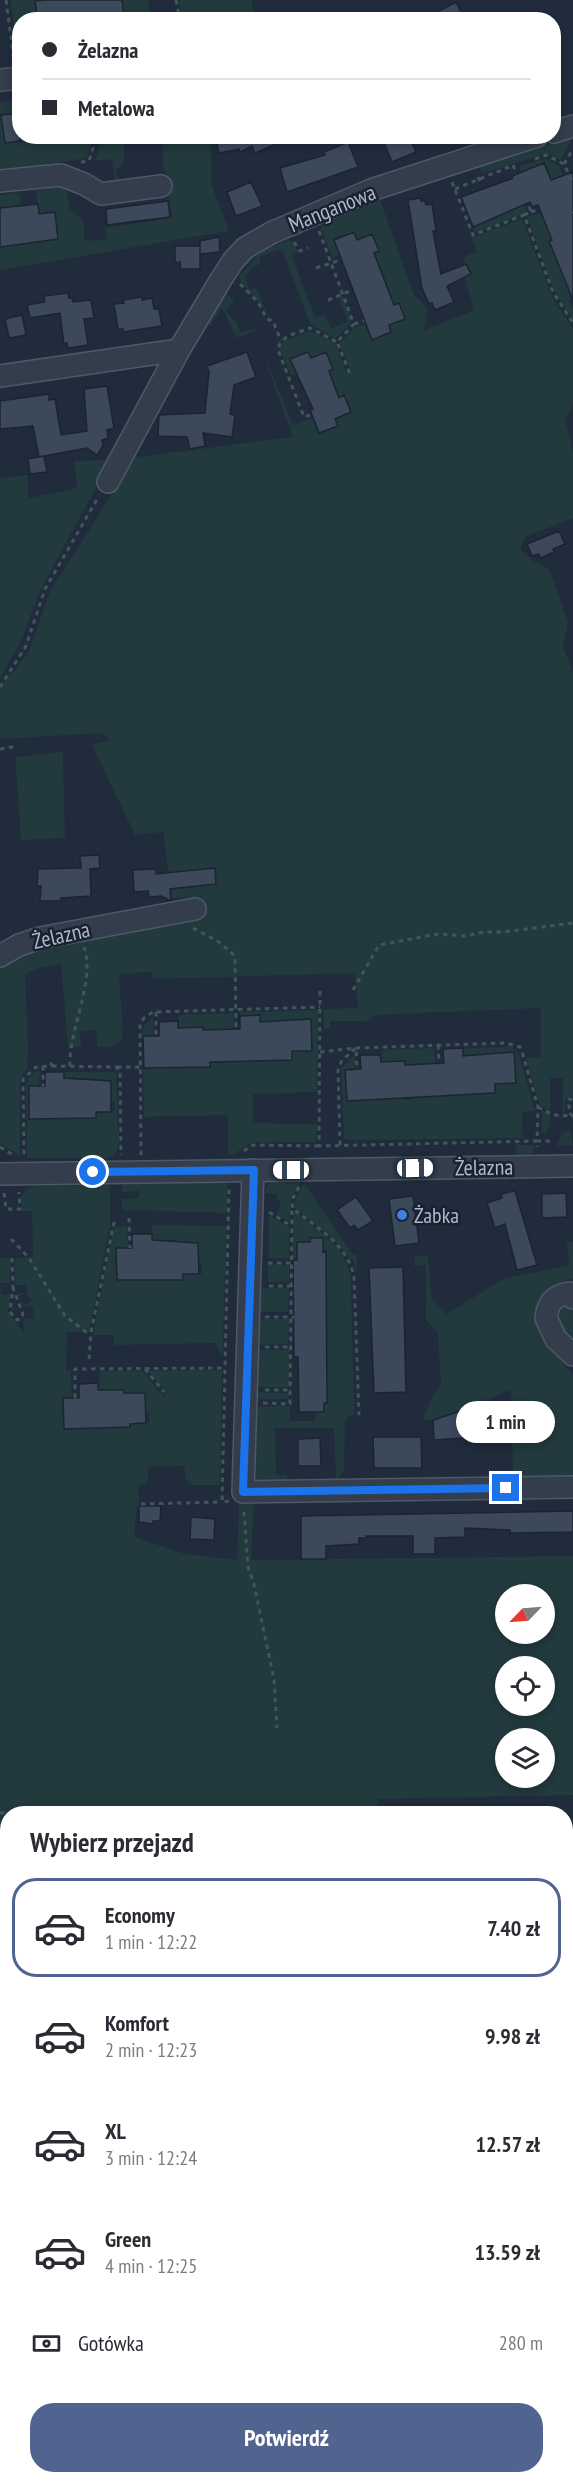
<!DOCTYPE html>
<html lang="pl">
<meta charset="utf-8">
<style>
:root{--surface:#fff;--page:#f7f7f7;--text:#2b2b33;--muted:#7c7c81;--line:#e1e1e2;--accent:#50648f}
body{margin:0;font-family:"PT Sans Narrow",sans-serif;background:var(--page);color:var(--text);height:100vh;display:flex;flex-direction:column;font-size:22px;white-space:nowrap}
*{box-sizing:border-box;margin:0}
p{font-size:20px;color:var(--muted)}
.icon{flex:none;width:33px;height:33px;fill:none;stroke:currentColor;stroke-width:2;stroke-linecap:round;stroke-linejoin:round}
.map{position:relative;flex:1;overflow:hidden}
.sheet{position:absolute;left:0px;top:1806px;width:573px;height:678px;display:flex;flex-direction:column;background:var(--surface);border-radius:24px 24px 0 0;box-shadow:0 3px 9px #0003}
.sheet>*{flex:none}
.hud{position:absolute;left:12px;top:12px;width:549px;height:132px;border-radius:24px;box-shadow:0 3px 9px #0003;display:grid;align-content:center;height:132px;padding:0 30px;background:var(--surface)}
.needle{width:39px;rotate:245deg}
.controls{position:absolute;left:495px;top:1584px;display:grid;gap:12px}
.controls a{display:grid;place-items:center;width:60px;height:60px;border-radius:50%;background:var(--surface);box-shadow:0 3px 9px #0003;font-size:30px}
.end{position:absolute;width:27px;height:27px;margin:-14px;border:8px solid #1a73e8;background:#fff;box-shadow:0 0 0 3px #fff}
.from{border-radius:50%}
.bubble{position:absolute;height:42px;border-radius:21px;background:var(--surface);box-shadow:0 3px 9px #0003;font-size:20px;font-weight:700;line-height:42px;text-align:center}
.car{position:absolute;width:18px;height:36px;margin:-18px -9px;border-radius:8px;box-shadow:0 0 4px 2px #0007;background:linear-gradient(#fff 24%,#345 0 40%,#fff 0 76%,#345 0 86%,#fff 0)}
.hud b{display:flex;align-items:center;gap:21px;height:57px;font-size:22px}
.hud b+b{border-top:2px solid var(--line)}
.hud i{width:15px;height:15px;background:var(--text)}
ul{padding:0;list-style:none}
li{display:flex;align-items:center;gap:18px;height:99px;margin:0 12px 9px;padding:0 18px;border:3px solid transparent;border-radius:24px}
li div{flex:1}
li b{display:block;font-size:22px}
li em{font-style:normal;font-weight:700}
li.active{border-color:var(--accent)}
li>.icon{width:54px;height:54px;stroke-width:1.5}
h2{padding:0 30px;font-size:27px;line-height:72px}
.pay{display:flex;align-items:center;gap:15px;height:66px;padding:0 30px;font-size:22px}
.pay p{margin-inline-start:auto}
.button{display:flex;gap:12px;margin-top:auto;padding:12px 30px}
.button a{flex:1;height:69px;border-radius:24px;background:var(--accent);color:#fff;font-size:24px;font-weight:700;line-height:69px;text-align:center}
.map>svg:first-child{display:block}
</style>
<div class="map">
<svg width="573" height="2484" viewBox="0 0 573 2484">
<rect width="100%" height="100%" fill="#202b3c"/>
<path fill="#22393d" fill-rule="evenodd" d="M10 0H44L35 2 38 19 20 20 19 57Z
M122 0H148L151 19 98 20 124 15Z
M179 0H252L254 19H182Z
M16 100 17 113 1 115 5 143 54 137H93L87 158 59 162 56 169 6 175 0 170V102Z
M102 137H132L126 138C122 146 125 157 123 166L116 169 118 180H115L112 159 95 161Z
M164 137H211V183L229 231 0 270V247L58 239 55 212 39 214 36 190 65 186 70 209 83 220 85 241 107 239 105 228 172 218 166 173 162 163Z
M570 138 572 140 561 160 546 153 482 174 479 165Z
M546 159 559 166 563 176 551 180 544 163 521 174 519 166Z
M19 193 23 215 0 214V195Z
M380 200 414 295 428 309 424 330 474 310 461 267 466 256 477 252 472 238 522 219 554 301 573 328V404L565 420 573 451V518L525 537 520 549 535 562 550 570 568 622 563 647 573 671V1097H565V1113H563V1078H550V1112L539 1103 526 1058 541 1057V1008L374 1015 366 1021H330V1029H324V1009L358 1008 355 973 153 979 151 972 119 974 123 1031 122 1040 111 1047H97L96 1030 80 1031 81 1047 68 1048 61 964 39 968 25 974 28 1048 27 1069 20 1079V1156L0 1144V962L63 940 204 915 200 897 172 898 163 832 135 835 92 745 110 740 103 733 0 739V687L29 652 50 591 136 457 293 437 259 343 293 425 313 418 319 433 338 426 335 419 351 412 344 396 339 397 329 371 333 369 326 352 311 358 308 352 290 359 296 374 291 376 279 347 284 341 310 331 335 343 347 373 350 370 339 344 354 328 366 324 372 340 391 332 389 325 404 319 394 305 374 253 379 251 372 235 357 240 353 232 334 239 340 255 332 258 321 228 324 222Z
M524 205 527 213 474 233 473 227Z
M541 212 552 240 549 242 573 298 569 300 573 310V320L553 288 527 217Z
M288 240 294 243 298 252 291 254 315 317 325 315 331 328 348 322 339 298 343 296 352 322 335 339 310 324 282 249 259 257 261 264 250 268 251 271 242 278H246L250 290 257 288 265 310 241 282 239 276 260 253Z
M228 294 234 301 226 311 236 322 241 333 254 329 256 331 236 338 222 307 210 326 205 322 220 298Z
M111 460 41 589 20 643 0 678V478L27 475 29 498 77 488 74 461Z
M63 752 65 838 21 840 15 757Z
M318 1010 317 1092 253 1094V1123L317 1124 316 1142H253L232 1155 228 1154V1115L144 1117 142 1031 143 1027 153 1017V1036H143L144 1068 210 1067V1059L216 1062 257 1058V1061L282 1057V1060H292V1051H312V1041H309L311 1019 291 1020V1027L260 1025 259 1015 240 1016V1012Z
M234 1013 233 1030 204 1035 203 1027 179 1031 178 1015Z
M512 1047 519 1054 535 1111 522 1112 523 1138 349 1140 344 1138 341 1068 355 1055V1070H345L347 1101H355V1098L377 1097 378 1101 387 1100 388 1097H403V1100L413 1099V1093L485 1091V1094L495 1093V1084L514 1061V1052L494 1053V1060L463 1057V1048Z
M432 1048 434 1050 435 1063 413 1064 406 1068 405 1061 381 1064 382 1050Z
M40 1069 39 1086 29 1087 30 1119 115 1111V1102L111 1101V1081H95L89 1086V1078H79V1081H64V1072H116L119 1143C118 1151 116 1155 108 1158H27L26 1084 31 1075Z
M542 1110 550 1115V1125L545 1134 542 1133Z
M570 1130 573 1145 557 1146 562 1133Z
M516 1145H533V1157H517Z
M276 1180 301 1181 291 1198 289 1222 277 1215 281 1205 277 1198V1194L265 1193 267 1185Z
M227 1182V1213L122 1210V1199L139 1198V1191L122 1192V1184Z
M304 1183 353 1255H357V1273L353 1260H352L332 1238 294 1207 296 1197Z
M110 1185V1226L89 1332H67L66 1370 71 1371 72 1398 63 1399 64 1430H74V1427L95 1426 96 1428H105V1425L130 1427V1424L149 1423V1413H146L145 1393H129L124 1398 123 1390 98 1394 100 1371H142L165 1398V1392L148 1371 222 1370 220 1485H192L186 1480 184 1466 149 1467 147 1483 138 1486 139 1506 137 1507 134 1537 185 1554 237 1560 239 1504 254 1503 251 1560 573 1556V1795L378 1799 377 1814H8L7 2455H0V1258H11L10 1283H0L1 1295H11L8 1311 24 1333 23 1319H34L33 1307 22 1305 32 1301 26 1293 19 1296 18 1294 28 1292 26 1285H15V1258L33 1257 32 1211H22C21 1197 20 1191 34 1186ZM506 1594H544V1634H506ZM506 1666H544V1706H506ZM506 1738H544V1778H506Z
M294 1211C317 1229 346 1246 351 1277L354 1413 345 1420 344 1470 336 1482 259 1483 252 1475 254 1407 290 1406V1421H315V1412H324V1403L327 1402 326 1273 323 1264H326V1252H323L321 1238H310V1242H297V1260H292ZM275 1428H334L336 1477 331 1482H287V1475H276Z
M269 1215 289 1227V1258H269Z
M152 1225 226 1226 223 1353H220L216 1343 114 1345V1335H93L114 1227 127 1226 128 1248 116 1249 117 1280H127V1277L183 1280V1274H202V1264L198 1263V1243H182L177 1248 176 1240H166V1243L152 1244Z
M567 1242H573V1279L566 1280 547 1295 551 1348 573 1375V1478L513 1479 511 1389 445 1419 422 1420 433 1395 441 1386 438 1332 426 1320V1265L414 1266 415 1256H428L432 1300 445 1311V1315L506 1277 507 1278 569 1265Z
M268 1264 289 1265V1281L268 1282Z
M256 1288H289L288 1312H256Z
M562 1301 573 1311V1350L558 1333 554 1306Z
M256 1319H289L288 1344 255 1345Z
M255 1350H289V1387H254Z
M254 1392 289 1393V1399H254Z
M566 1940H573V2049L566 2048Z
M566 2400 573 2401V2484H276L206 2477 566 2476Z"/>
<path fill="#3c495b" stroke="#1c2433" stroke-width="1.5" d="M44 0H122L124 15 98 20H38L35 1Z
M456 2 465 20H422Z
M20 113V141L5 143 1 115Z
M215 136H293V137L255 153 252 146 240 152 239 149 219 153Z
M392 136H409L416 152 392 162 383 140Z
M348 142 358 167 287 192 280 168 325 155 324 152Z
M544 163 551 180 573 172V300L549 241 552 240 538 205 532 207 530 202 473 227 461 197 513 178 512 176Z
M251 182 262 206 236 216 227 192Z
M421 198V201H425L426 205 432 204 436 231H433L441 274 466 264 471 274 447 286 454 302 435 310 432 303 429 304 422 288 408 200Z
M168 201 170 217 107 225 106 209Z
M38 204 39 214 55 212 58 239 0 247V208Z
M354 232 357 240 372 234 379 251 374 253 394 305 399 303 405 319 389 325 391 332 372 340 334 240Z
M219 237 220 252 200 254V247V269H181L180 262 175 263V246H200V241Z
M68 293 69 298H72L73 302 91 300 94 318 84 319 88 345 68 348 67 343 64 344 60 313 30 318 27 305 45 302 44 296Z
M142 297V300L152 298 154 309H159L162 326 123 332V329H118L114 304 124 303 123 300Z
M22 315 26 335 9 338 5 319Z
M247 352 256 377 234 385 230 414 235 415 232 437 203 433 205 446 190 449 187 437 158 436 159 415 205 413 209 372 207 366Z
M308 352 311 358 326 352 333 369 329 371 339 398 344 395 351 412 335 419 338 426 319 433 310 410 313 409 290 359Z
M107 386 114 428 107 430 108 438 102 440 103 446 97 455 87 448 39 457 33 426 0 429V401L49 394V400L55 399 61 435 87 431 84 389Z
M44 456 47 472 30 474 28 459Z
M559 531 565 544 553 549 554 552 540 558 539 554 532 556 527 544Z
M99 855 100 868 90 869 91 896 61 898V901H40L41 886H37L38 869 81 868 80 856Z
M215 868 216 884 170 889 171 901 161 896 149 897 148 891 134 892 133 870 156 869V874Z
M260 1015V1022L311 1019 312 1051H292V1060L210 1062V1067L144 1068 143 1036H159V1022L178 1021V1028L203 1027V1030L240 1029V1016Z
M463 1048V1056L514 1052 516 1083 495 1084V1093L347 1101 345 1070 361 1069 360 1055H380L381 1062 405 1061V1065L444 1063 443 1049Z
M45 1072H64V1078L111 1081V1112H96V1118L29 1119V1086H45Z
M515 1191 537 1265 517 1270 505 1224 495 1228 487 1203 502 1198 501 1194Z
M566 1193 567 1217 542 1218V1194Z
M413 1196 419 1243 395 1246 389 1199Z
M356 1197 373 1221 358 1230 354 1225 350 1228 337 1210Z
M132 1234H152V1240L198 1243 199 1274H183V1280H117L116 1248H132Z
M310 1238H323V1252L326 1251 327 1403H324V1412H299L298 1357H294L293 1260H297V1242H310Z
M403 1267 406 1392 374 1393 369 1268Z
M98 1383V1390H124V1393H145L146 1423 130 1424V1427L64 1429 63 1398H79V1384Z
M485 1403 494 1425 463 1438 434 1440 433 1420Z
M373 1437H421L422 1468H374Z
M320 1438 321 1466H298V1439Z
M139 1506H161L160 1521H153V1524L139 1522Z
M573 1511V1532L510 1533V1530L465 1528V1537L435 1538V1554H413V1536H366V1538H359V1544L326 1546V1559H301V1516Z
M191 1517 215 1519 214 1540 190 1539Z"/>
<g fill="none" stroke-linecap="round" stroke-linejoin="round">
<path stroke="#354051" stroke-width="21" stroke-dasharray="21 10" stroke-linecap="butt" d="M566 2132 573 2133"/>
<defs>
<path id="minor" d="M0 80 20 78
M554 132 573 126
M0 181 61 175 84 184 101 194 161 186
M0 376 179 350
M108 482 179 350 220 281 233 261 245 248 271 233 371 190 537 136
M0 956 19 945 40 938 195 909
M253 1170 243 1492 573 1487
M0 1174 573 1166
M573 1298 569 1293C553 1296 548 1303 546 1318L556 1339 573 1355
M566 1878H573
M566 2255 573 2256
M11 2476 98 2484"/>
</defs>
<use href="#minor" stroke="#4f5867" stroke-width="24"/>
<path stroke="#40565a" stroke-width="3" stroke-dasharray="4.5 4.5" stroke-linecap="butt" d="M6 0 14 61
M176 0 180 20
M535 159 546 155 564 164 573 183
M81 162 89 161 97 136
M564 164 573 149
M513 165 516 173
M478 177 481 185
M452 182 473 235 524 215 553 292 573 323
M455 189 509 167
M531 212 539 209
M573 213V212
M524 215 531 212 528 203
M319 231 354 324 337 342 350 374
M294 242 300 251 308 248
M316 268 341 260
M240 284 258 302 267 319 273 321 281 341
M328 300 352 290
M354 324 364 321
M310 415 304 417 278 350C280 335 298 333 310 328L337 342
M0 687 26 646 45 589 99 496
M0 749 12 747 14 744
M193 928 219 942 235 956 236 1029
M353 990 379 945 438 934 466 936 483 932H503L573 923
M320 991 319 1146 537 1141V1147
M156 1012V1036
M438 1045 439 1063
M320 1052 356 1048 506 1043 520 1047 523 1055 538 1107 537 1141H550
M43 1066V1086
M52 1066 116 1067 120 1071 121 1155
M70 1066C68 1032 96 980 84 947
M117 1067H140
M538 1107 553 1115 573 1116
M573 1116 569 1113V1099L573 1100
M340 1145 338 1070 342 1060 356 1048 357 1070
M0 1147 13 1155
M244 1151 253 1145 319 1146
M24 1154 23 1079 36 1067 52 1066 50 1060
M141 1155 140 1024 144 1018 153 1012 320 1007
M299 1187 293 1198 292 1208C316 1227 347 1244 354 1276L359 1415
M4 1193 6 1209H20L19 1192
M269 1212 291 1226
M129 1218 130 1248
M11 1239 29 1258 65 1316 86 1332H91
M12 1258 13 1288 10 1311 14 1318 17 1320 21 1319 23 1314 13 1288
M268 1263H294
M269 1286H294
M265 1317H294
M265 1347H290
M89 1359 91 1332 115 1218
M145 1369 164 1392
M265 1390H290
M75 1398V1369L224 1368
M263 1403 290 1404 292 1208
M229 1501 222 1502 229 1188
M141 1504 222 1502
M244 1512 248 1567 254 1584 274 1680 277 1728
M0 1813 41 1811 90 1814
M395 2476 401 2484"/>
<use href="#minor" stroke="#343d4c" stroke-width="21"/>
</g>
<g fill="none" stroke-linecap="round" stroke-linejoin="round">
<path stroke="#1a73e8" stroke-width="8" d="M93 1172 254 1170 243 1492 506 1488"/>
</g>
<circle fill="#3f7fe0" stroke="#1a2231" stroke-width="2" cx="402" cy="1215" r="6"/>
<g text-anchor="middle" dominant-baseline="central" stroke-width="5" stroke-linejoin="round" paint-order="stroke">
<g font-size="22" fill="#afb8c8" stroke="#1a2231">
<text transform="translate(332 208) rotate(-22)">Manganowa</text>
<text transform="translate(61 935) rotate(-13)">Żelazna</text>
<text transform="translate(484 1167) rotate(-1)">Żelazna</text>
</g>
<g font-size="22" fill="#afb8c8" stroke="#1a2231" text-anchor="start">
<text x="414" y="1215">Żabka</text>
</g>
</g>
</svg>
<div class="controls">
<a><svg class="needle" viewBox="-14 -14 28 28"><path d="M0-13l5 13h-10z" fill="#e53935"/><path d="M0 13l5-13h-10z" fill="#7c7c81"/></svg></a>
<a><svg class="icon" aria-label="locate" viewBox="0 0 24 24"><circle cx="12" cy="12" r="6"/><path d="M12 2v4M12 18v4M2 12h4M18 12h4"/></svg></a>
<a><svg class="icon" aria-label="layers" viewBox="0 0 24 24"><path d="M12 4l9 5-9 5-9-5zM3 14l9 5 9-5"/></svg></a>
</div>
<i class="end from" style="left:93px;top:1172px"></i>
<i class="end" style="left:506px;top:1488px"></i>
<div class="bubble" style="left:456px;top:1401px;width:99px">1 min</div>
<i class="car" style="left:415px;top:1168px;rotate:89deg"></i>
<i class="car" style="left:291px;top:1170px;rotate:270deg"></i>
<div class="hud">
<b><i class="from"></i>Żelazna</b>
<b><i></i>Metalowa</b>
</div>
<section class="sheet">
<h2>Wybierz przejazd</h2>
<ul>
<li class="active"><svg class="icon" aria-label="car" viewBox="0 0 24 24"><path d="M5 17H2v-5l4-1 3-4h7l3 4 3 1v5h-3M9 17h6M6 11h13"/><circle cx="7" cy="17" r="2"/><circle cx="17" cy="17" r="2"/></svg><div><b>Economy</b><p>1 min · 12:22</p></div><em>7.40 zł</em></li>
<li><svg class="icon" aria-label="car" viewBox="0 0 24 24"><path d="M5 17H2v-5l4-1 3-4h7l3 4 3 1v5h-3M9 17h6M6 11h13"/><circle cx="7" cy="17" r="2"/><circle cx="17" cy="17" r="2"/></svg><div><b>Komfort</b><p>2 min · 12:23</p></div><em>9.98 zł</em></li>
<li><svg class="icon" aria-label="car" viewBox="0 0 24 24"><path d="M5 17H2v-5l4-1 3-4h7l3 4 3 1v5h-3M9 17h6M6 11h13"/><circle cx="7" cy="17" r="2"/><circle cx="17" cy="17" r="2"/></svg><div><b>XL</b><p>3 min · 12:24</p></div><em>12.57 zł</em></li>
<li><svg class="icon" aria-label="car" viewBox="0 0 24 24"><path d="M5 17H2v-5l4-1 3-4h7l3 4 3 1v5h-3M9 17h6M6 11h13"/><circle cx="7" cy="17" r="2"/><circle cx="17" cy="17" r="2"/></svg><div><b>Green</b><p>4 min · 12:25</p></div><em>13.59 zł</em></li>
</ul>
<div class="pay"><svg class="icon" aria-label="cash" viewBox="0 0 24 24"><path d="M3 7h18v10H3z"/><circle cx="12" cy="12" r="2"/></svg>Gotówka<p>280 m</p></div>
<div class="button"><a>Potwierdź</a></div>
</section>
</div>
